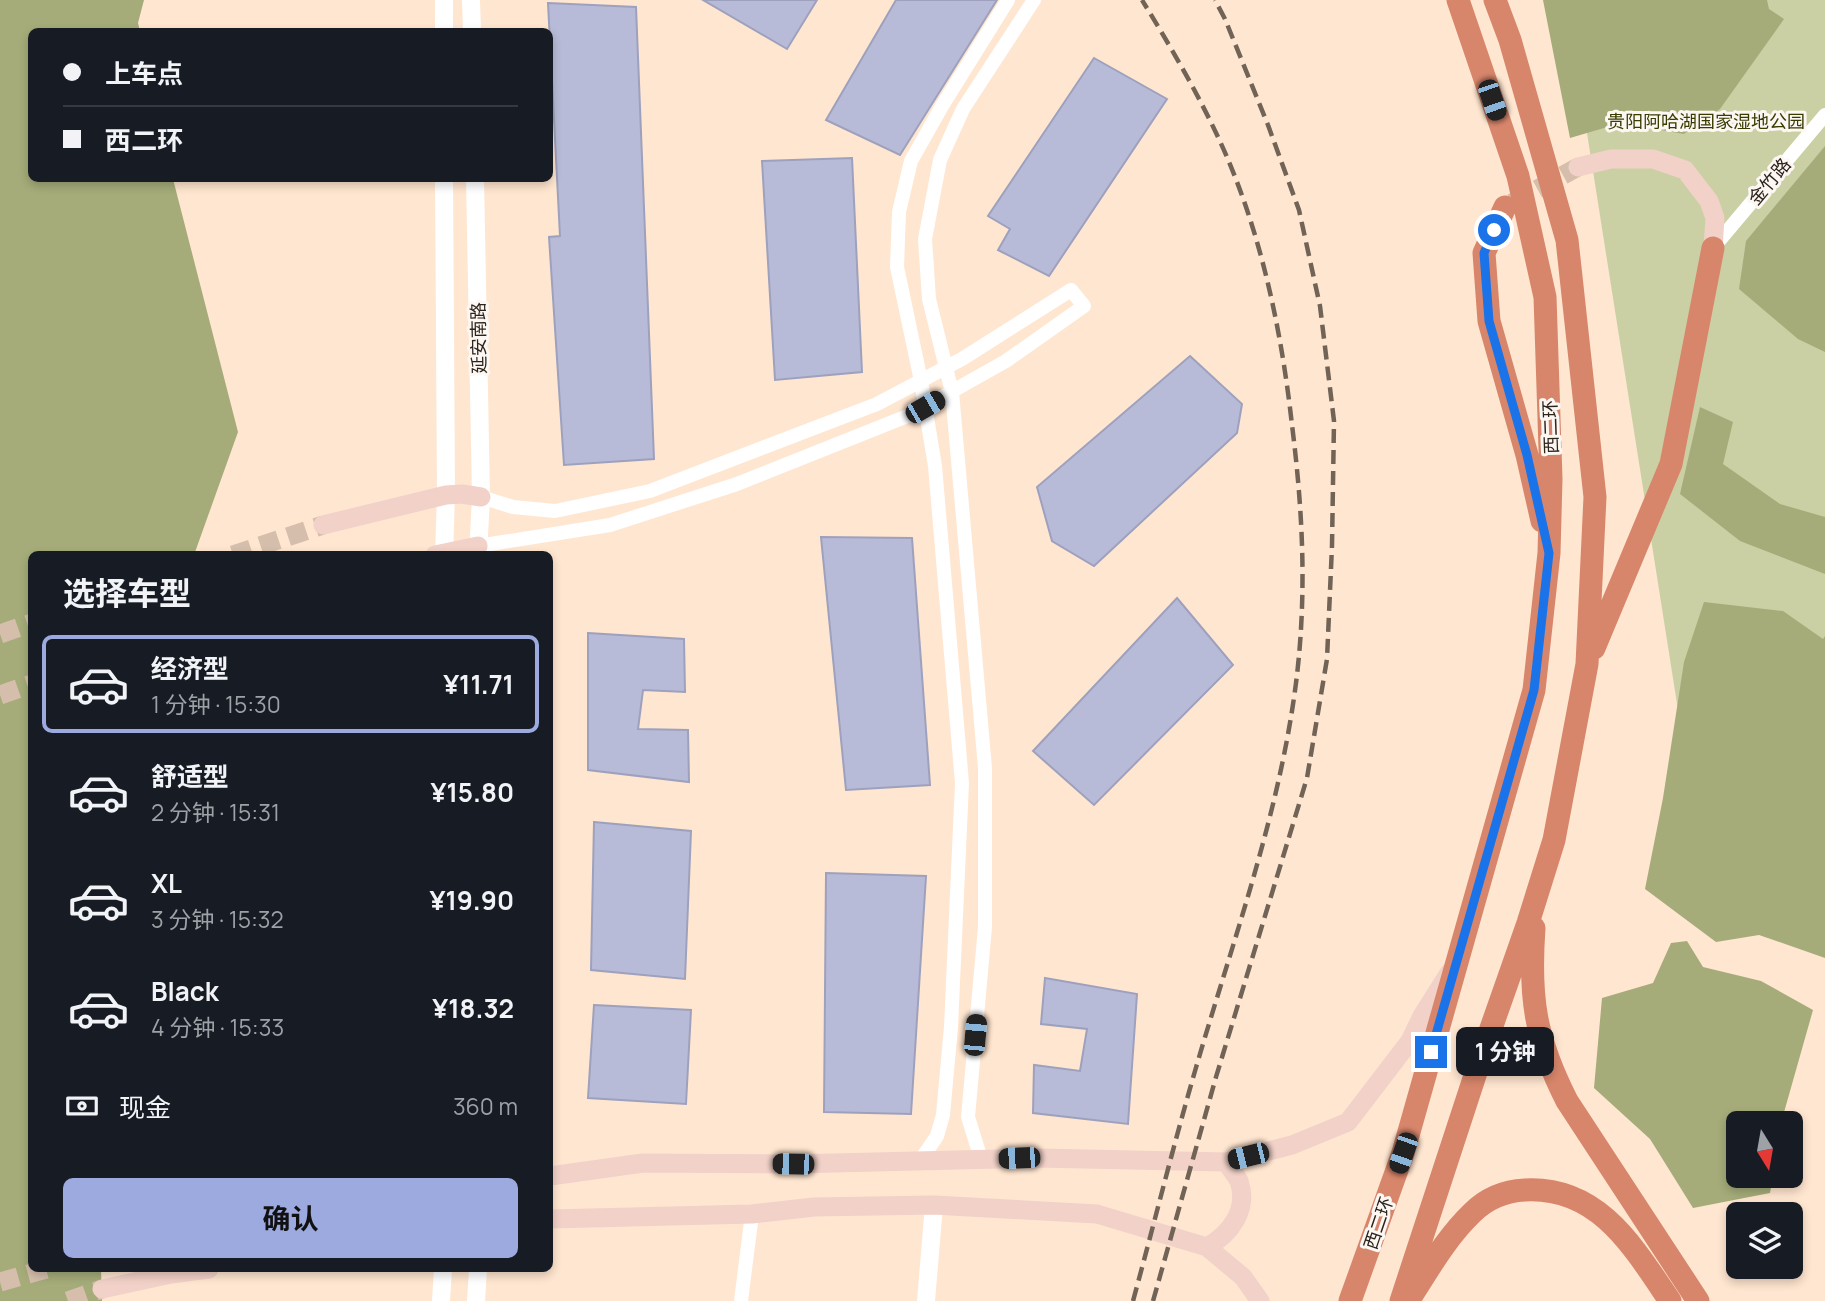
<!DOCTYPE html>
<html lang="zh">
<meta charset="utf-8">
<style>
:root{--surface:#171b24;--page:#242831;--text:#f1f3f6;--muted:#9ea1a6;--line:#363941;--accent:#9caadf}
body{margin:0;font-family:Manrope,"Noto Sans SC",sans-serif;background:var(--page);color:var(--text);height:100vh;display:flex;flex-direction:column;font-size:26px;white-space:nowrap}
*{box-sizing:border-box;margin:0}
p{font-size:23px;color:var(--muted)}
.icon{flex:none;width:38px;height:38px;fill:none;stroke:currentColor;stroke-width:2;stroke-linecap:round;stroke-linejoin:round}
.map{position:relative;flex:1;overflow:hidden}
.details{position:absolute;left:28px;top:551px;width:525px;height:721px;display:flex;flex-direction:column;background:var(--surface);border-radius:10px;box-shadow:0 4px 10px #0003}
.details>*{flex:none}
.guide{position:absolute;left:28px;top:28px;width:525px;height:154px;border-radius:10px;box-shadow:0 4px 10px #0003;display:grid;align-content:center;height:154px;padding:0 35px;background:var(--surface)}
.needle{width:46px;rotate:169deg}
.buttons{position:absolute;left:1726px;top:1111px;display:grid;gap:14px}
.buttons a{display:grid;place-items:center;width:77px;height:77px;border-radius:10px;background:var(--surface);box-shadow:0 4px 10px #0003;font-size:35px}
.end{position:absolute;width:32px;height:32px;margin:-16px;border:9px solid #1a73e8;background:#fff;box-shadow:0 0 0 4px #fff}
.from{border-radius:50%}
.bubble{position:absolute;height:49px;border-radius:10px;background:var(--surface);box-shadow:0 4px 10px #0003;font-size:23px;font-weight:700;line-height:49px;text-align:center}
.car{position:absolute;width:21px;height:42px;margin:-21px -10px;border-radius:9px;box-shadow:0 0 5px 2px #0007;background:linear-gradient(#222 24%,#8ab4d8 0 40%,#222 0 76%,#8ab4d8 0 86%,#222 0)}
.guide b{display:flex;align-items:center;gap:24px;height:66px;font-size:26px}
.guide b+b{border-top:2px solid var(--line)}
.guide i{width:18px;height:18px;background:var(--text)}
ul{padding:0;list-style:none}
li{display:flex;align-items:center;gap:21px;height:98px;margin:0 14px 10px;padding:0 21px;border:4px solid transparent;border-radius:10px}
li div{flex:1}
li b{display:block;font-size:26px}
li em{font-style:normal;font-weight:700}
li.on{border-color:var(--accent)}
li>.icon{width:63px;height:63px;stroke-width:1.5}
h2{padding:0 35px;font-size:32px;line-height:84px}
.pay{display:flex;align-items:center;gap:18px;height:77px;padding:0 35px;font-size:26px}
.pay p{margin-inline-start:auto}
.primary-button{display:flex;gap:14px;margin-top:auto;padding:14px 35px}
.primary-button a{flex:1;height:80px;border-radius:10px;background:var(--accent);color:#111;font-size:28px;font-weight:700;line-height:80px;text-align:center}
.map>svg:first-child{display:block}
</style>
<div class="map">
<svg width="1825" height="1301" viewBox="0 0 1825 1301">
<rect width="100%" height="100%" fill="#ffe6d0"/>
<path fill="#cad0a4" d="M1566 0H1825V879L1690 786Z"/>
<path fill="#a5ac79" d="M0 0H144L138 23 140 31 32 32V178L173 179 238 432 194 555H32V1269H101L102 1301H0Z
M1543 0H1767L1769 9 1784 19 1720 109 1684 134 1621 123 1570 138Z
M1825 146V352L1798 339 1739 289 1746 241Z
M1700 407 1733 422 1723 464 1780 504 1825 517V574L1740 541 1680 494Z
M1704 602 1783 611 1823 639 1825 636V958L1759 935 1716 942 1645 889 1663 798 1684 662Z
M1687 941 1703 967 1761 981 1813 1010 1781 1123 1738 1124V1176H1773L1770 1193 1693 1208 1650 1139 1594 1088 1602 998 1653 983 1671 943Z"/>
<path fill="#b8bbd7" stroke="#9ea1bd" stroke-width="2" d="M703 0H817L787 49Z
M896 0H997L900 155 826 120Z
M548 3 636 7 654 459 564 465 549 237 560 236Z
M1094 58 1167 99 1049 276 998 250 1010 229 988 216Z
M852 158 862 372 775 380 762 161Z
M1190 356 1242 404 1237 433 1094 566 1052 541 1037 487Z
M821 537 912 538 930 785 846 790Z
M1177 598 1233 665 1094 805 1033 751Z
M588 633 684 639 685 692 643 690 638 729 688 730 689 782 588 770Z
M594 822 691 831 685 979 591 970Z
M826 873 926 876 911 1114 824 1112Z
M1045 978 1137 994 1128 1124 1033 1113 1034 1065 1080 1071 1087 1029 1041 1024Z
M594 1005 691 1010 686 1104 588 1098Z"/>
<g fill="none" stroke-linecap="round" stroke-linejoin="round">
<path stroke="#d5bfac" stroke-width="19" stroke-dasharray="19 10" stroke-linecap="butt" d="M1512 203 1578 167
M233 555 323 525
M0 634 32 623
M0 695 32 684
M0 1282 46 1269
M68 1301 102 1289"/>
<path stroke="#fff" stroke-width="14" d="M1713 248 1825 115
M478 546 610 525 737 484 910 415 1006 361 1084 306 1071 290 962 359 877 404 650 491 555 511 513 507 481 497
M981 1159 968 1117 985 927V768L952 392 929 299 925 239 940 160 963 109 1034 0
M920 1161 937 1136 943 1115 951 1027 962 783 935 466 921 381 897 267 899 212 911 161 942 106 1008 0
M741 1301 752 1214"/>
<path stroke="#fff" stroke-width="18" d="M444 0V32
M471 0 472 32
M475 178 481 497 478 555
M444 555 446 495 444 178
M441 1301 443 1269
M476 1301 478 1269
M926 1301 934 1205"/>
<path stroke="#f1d1c8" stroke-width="19" d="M1578 167 1611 159H1653L1685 170 1709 201 1715 218 1713 248
M323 525 446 495 462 494 481 497
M435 555 478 546
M550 1176 643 1163 793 1164 1038 1158 1226 1162 1292 1145 1348 1122 1410 1041 1422 1016 1449 973
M550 1219 752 1214 814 1207 934 1205 1097 1214 1207 1247 1243 1277 1260 1301
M1207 1247C1230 1234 1249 1210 1239 1181 1236 1175 1230 1168 1226 1162
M102 1289 171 1274 209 1269"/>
<path stroke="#d8866b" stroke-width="23" d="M1505 207 1484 253 1489 321 1527 455 1542 521
M1594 648 1671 464 1713 248
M1534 928C1529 998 1535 1038 1567 1101L1698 1301
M1412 1295C1430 1267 1447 1237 1472 1213 1486 1199 1505 1191 1525 1190 1599 1186 1634 1248 1670 1301
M1350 1301 1403 1153 1534 690 1549 553 1551 479 1545 297 1518 176 1458 0
M1401 1301 1482 1054 1528 923 1554 840 1587 664 1595 497 1567 240 1510 40 1495 0"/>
<path stroke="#716356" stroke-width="4.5" stroke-dasharray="14 7" stroke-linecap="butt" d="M1133 1301C1154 1224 1173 1147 1195 1071 1232 943 1279 816 1296 683 1307 596 1303 512 1292 425 1281 327 1260 227 1218 137 1196 90 1169 44 1142 0
M1153 1301 1216 1077 1307 778 1327 659 1332 546 1334 421 1320 306 1299 210 1268 125 1225 19 1215 0"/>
</g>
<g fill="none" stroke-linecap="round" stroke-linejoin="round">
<path stroke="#1a73e8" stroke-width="9" d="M1431 1052 1534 690 1549 553 1527 455 1489 321 1484 253 1494 230"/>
</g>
<g text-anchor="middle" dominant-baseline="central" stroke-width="6" stroke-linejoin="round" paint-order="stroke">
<g font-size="18" fill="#383c00" stroke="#fcf7f3">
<text x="1706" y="121">贵阳阿哈湖国家湿地公园</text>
</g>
<g font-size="18" fill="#2c231b" stroke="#fcf7f3">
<text transform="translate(1769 181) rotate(-50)">金竹路</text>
<text transform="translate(478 338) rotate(-91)">延安南路</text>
<text transform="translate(1550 427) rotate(-92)">西二环</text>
<text transform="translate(1378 1223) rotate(-71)">西二环</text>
</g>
</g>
</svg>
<div class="buttons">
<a><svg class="needle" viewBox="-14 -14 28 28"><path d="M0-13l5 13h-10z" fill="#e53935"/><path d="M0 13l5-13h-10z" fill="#9ea1a6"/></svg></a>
<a><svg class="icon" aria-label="layers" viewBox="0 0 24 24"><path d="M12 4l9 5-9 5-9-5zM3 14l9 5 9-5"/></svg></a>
</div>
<i class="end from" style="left:1494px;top:230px"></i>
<i class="end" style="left:1431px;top:1052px"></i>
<div class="bubble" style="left:1456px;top:1027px;width:98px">1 分钟</div>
<i class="car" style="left:1492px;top:100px;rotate:161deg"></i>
<i class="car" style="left:925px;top:407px;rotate:60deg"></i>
<i class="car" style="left:975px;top:1035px;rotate:5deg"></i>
<i class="car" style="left:1403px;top:1153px;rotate:199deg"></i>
<i class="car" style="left:1248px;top:1156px;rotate:256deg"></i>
<i class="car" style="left:1019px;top:1158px;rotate:268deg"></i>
<i class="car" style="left:793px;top:1164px;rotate:271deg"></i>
<div class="guide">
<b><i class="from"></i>上车点</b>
<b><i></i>西二环</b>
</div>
<section class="details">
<h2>选择车型</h2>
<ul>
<li class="on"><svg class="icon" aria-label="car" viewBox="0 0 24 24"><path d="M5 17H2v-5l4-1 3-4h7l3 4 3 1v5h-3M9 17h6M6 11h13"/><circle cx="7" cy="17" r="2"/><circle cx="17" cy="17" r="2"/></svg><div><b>经济型</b><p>1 分钟 · 15:30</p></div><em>¥11.71</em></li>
<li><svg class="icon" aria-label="car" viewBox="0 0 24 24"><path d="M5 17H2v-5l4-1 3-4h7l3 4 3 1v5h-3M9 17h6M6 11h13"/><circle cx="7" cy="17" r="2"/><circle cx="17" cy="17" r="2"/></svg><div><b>舒适型</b><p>2 分钟 · 15:31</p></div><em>¥15.80</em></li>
<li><svg class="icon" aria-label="car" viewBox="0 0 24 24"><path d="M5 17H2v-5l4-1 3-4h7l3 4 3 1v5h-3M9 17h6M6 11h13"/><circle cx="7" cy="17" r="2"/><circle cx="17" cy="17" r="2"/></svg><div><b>XL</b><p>3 分钟 · 15:32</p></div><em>¥19.90</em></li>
<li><svg class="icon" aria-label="car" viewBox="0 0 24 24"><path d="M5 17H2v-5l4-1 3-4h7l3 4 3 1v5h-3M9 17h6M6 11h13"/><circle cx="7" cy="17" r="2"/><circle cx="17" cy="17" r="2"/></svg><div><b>Black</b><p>4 分钟 · 15:33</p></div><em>¥18.32</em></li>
</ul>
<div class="pay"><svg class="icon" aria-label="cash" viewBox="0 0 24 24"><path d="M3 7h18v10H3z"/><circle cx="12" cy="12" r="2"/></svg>现金<p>360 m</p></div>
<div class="primary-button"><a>确认</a></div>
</section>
</div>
